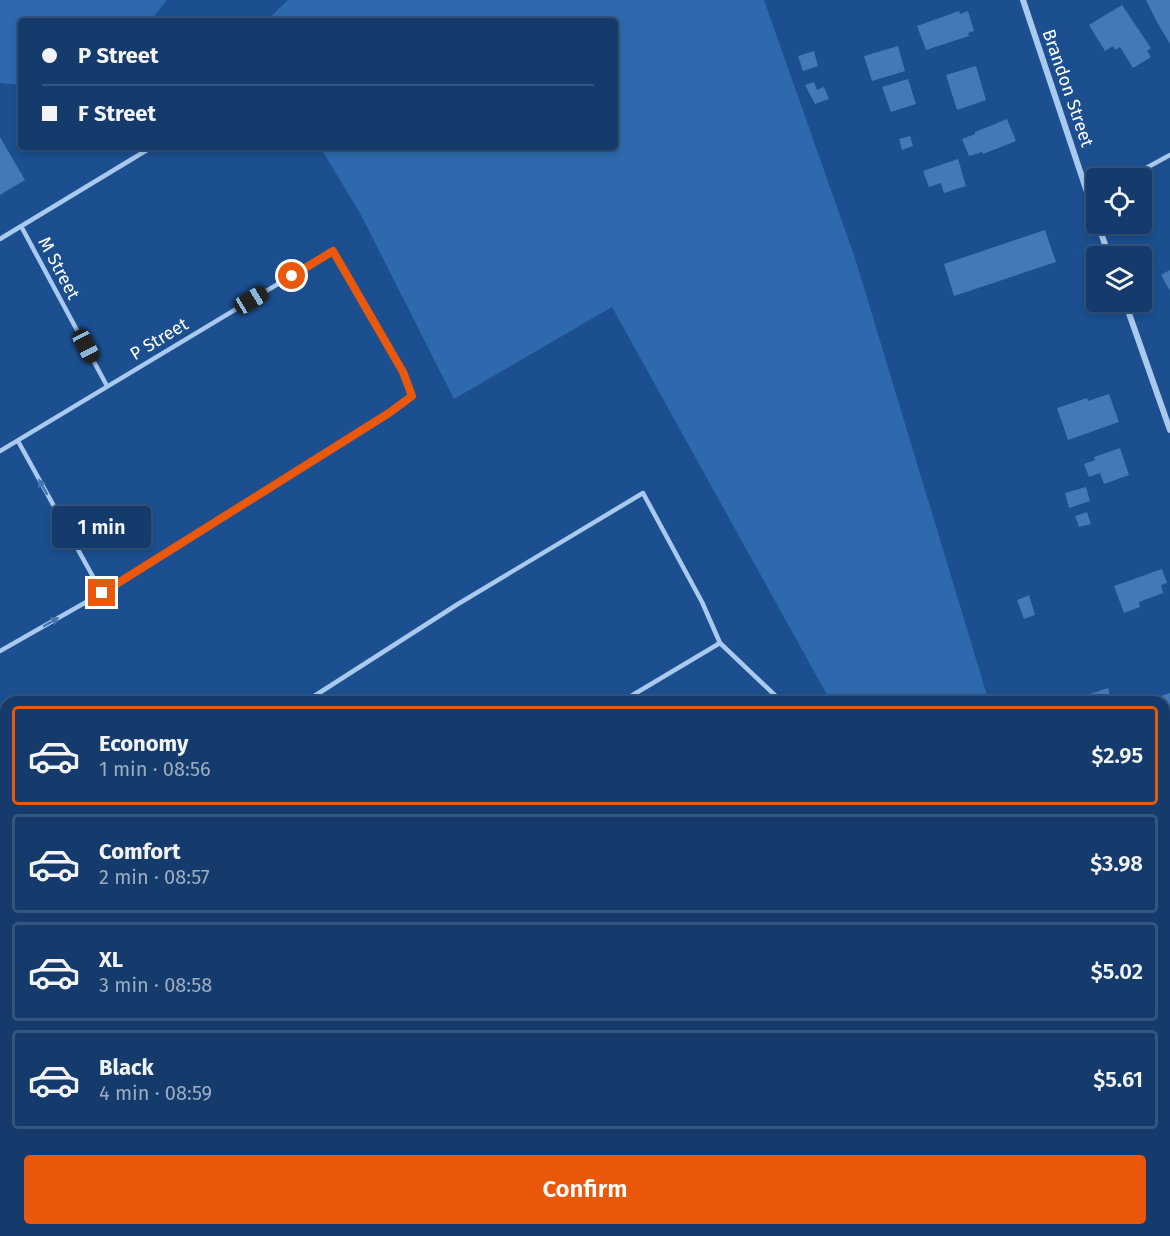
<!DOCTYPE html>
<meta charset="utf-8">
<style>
:root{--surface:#143b6b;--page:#1d4271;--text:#f1f3f6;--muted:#9dadc1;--line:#33557e;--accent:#ea580c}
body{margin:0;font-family:"Fira Sans",sans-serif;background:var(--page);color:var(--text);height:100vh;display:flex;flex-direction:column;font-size:22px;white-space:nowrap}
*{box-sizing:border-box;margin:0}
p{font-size:20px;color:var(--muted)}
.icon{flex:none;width:33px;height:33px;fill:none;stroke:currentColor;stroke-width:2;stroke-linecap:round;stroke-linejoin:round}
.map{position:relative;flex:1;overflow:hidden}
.sheet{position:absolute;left:0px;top:696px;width:1170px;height:540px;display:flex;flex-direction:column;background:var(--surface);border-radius:18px 18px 0 0;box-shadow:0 3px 9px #0003,0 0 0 2px var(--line)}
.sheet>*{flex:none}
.hud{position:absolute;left:18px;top:18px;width:600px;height:132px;border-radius:6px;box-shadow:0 3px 9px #0003,0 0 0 2px var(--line);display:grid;align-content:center;height:132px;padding:0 24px;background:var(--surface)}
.buttons{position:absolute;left:1086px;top:168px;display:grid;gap:12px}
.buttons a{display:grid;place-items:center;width:66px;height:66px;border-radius:6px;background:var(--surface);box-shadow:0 3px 9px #0003,0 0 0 2px var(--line);font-size:30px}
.end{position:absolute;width:27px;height:27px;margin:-14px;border:8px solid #ea580c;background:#fff;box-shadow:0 0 0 3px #fff}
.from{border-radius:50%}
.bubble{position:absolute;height:42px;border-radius:6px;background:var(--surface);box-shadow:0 3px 9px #0003,0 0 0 2px var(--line);font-size:20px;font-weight:600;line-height:42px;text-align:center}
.car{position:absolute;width:18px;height:36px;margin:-18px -9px;border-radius:8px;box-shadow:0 0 4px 2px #0007;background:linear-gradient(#222 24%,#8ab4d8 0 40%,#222 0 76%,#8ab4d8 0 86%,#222 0)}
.hud b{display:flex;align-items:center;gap:21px;height:57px;font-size:22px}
.hud b+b{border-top:2px solid var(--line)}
.hud i{width:15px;height:15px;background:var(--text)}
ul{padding:10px 0 0;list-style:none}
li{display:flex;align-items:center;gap:18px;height:99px;margin:0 12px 9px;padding:0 12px;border:3px solid var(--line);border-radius:6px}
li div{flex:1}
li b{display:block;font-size:22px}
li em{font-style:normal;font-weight:600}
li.active{border-color:var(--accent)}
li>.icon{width:54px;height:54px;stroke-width:1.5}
.primary-button{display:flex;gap:12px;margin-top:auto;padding:12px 24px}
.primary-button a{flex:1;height:69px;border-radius:6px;background:var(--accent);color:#fff;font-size:24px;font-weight:600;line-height:69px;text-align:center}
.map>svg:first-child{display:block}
</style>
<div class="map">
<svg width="1170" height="1236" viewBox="0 0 1170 1236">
<rect width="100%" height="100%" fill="#1b4f8f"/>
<path fill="#2e69ad" d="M0 0H167L150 21H21V85L0 83Z
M288 0H764L855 258 989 702H831L612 307 454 399 360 213 320 147H615V21H266Z"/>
<path fill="#4478b7" d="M1146 0H1170V44L1157 22Z
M1122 5 1151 48 1147 51 1151 57 1133 68 1120 47 1115 50 1113 46 1105 51 1089 25Z
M959 11 960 14 968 11 974 31 968 33 969 36 926 50 917 26Z
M898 46 905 71 872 81 864 56Z
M814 51 818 66 803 71 798 56Z
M976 66 986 100 957 110 946 75Z
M908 79 916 104 891 112 882 87Z
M814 82 817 90 824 87 829 99 815 104 805 85Z
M1007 119 1016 141 983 154 982 152 969 156 962 139 975 134V132Z
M910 136 913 146 902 150 899 139Z
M0 137 25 180 0 195Z
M958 159 966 186 944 193 941 183 929 187 923 171Z
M1147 182 1152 190 1142 196V185Z
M1045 230 1056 262 954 296 944 264Z
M1170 270V291L1161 275Z
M1109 394 1119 422 1068 440 1057 408 1087 398 1088 401Z
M1120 448 1129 475 1104 484 1100 473 1089 477 1084 464 1095 460 1094 457Z
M1086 487 1090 501 1069 508 1065 493Z
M1087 512 1091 524 1079 527 1075 516Z
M1162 569 1167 583 1161 585 1163 593 1139 602 1140 607 1124 613 1114 586Z
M1029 595 1035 615 1024 619 1017 600Z
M1108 688 1112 702H1089L1087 695Z
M1170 693V718L1164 720V702H1152L1151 699Z
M1170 795V817L1168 818 1164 805V797Z
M1164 886 1170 903V905L1164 907Z
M1170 962V988L1164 972V964Z
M6 1194V1230H696L686 1236H0V1197Z"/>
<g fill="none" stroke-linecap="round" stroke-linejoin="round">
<path stroke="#a9c9ee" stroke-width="4.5" d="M1128 178 1170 155
M21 226 107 386
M0 239 152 147
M18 441 102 593
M0 451 333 251 403 372 413 396 389 413 102 593 0 651
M720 643 782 702
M305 702 458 604 643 493 702 602 720 643 621 702
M0 891 6 887
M0 1072 6 1069
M737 1236 747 1230"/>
<path stroke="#a9c9ee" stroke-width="6" d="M1023 0 1096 219
M1098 224 1109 256
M1125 302 1170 430"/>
</g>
<defs><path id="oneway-solid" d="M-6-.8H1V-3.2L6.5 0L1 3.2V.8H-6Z" transform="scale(1.5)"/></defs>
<g fill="#4674ac">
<use href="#oneway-solid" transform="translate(43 487) rotate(-119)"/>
<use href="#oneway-solid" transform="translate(51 622) rotate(-30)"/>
</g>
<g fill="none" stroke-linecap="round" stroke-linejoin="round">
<path stroke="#ea580c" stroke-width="8" d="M102 593 389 413 412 396 403 372 333 251 292 276"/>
</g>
<g text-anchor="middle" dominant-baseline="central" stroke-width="6" stroke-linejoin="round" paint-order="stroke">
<g font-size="18" fill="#fff" stroke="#1b4f8f">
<text transform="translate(1068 88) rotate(71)">Brandon Street</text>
<text transform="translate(59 268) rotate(62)">M Street</text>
<text transform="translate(159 339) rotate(-31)">P Street</text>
</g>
</g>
</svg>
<div class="buttons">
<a><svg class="icon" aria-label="locate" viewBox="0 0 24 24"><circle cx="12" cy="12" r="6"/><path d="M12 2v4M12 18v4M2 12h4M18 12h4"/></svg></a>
<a><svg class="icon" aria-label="layers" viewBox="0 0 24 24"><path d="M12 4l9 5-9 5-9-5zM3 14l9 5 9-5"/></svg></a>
</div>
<i class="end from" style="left:292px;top:276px"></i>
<i class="end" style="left:102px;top:593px"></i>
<div class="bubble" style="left:52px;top:506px;width:99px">1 min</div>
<i class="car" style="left:251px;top:300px;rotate:59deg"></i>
<i class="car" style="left:86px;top:346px;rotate:152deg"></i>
<div class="hud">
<b><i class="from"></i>P Street</b>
<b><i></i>F Street</b>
</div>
<section class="sheet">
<ul>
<li class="active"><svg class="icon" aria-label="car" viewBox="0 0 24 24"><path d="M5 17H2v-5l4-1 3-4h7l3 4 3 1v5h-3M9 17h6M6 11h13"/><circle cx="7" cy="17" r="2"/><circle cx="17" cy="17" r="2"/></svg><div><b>Economy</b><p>1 min · 08:56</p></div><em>$2.95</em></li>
<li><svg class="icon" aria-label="car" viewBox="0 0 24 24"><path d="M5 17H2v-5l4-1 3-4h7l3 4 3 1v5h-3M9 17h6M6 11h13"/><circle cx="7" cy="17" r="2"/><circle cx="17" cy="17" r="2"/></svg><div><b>Comfort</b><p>2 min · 08:57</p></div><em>$3.98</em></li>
<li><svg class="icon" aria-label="car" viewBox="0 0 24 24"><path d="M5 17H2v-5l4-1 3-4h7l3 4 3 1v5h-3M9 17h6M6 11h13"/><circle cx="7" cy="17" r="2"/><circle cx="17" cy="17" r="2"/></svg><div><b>XL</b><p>3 min · 08:58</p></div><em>$5.02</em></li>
<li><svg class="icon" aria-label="car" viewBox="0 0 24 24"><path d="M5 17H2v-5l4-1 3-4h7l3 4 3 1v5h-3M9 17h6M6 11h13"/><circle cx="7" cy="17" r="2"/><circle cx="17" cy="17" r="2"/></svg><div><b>Black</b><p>4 min · 08:59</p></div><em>$5.61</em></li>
</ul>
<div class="primary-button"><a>Confirm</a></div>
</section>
</div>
